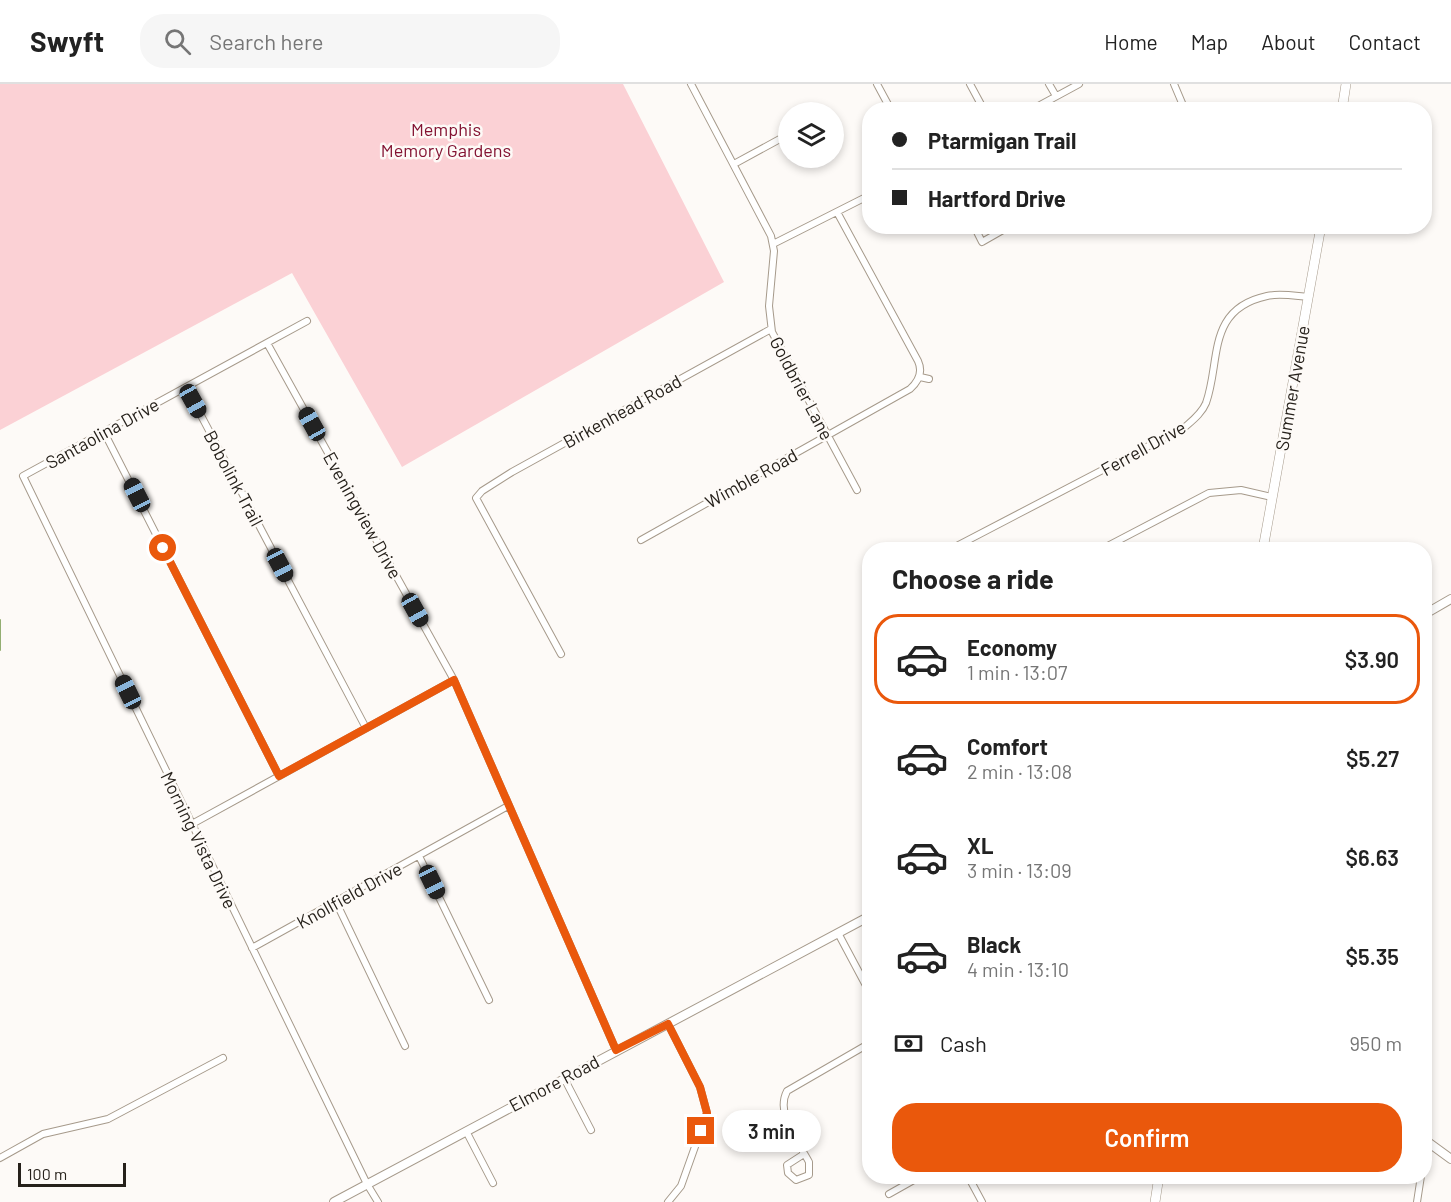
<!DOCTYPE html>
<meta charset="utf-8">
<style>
:root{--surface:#fff;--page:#f6f6f6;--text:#222;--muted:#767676;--line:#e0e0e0;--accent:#ea580c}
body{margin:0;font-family:Barlow,sans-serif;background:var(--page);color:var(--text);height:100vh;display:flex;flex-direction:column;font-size:22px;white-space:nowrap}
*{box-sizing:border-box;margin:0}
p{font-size:20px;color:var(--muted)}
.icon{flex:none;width:33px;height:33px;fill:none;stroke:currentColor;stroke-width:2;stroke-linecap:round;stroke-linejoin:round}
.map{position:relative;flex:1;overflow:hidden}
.details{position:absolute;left:862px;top:458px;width:570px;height:642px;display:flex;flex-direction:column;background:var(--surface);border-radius:24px;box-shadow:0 3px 9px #0003}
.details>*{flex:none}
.banner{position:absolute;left:862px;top:18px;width:570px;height:132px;border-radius:24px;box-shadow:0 3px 9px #0003;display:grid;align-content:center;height:132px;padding:0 30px;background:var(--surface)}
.tools{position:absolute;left:778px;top:18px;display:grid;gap:12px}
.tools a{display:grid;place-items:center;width:66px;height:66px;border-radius:50%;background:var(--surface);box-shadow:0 3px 9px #0003;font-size:30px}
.scale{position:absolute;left:18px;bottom:15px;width:108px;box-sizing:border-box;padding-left:6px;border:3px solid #26211b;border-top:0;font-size:16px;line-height:21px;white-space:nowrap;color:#26211b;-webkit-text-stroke:4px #fdfaf7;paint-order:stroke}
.end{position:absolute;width:27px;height:27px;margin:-14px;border:8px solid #ea580c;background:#fff;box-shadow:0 0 0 3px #fff}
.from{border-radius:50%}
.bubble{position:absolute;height:42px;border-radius:21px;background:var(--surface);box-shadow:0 3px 9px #0003;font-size:20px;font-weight:600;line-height:42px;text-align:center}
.car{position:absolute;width:18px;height:36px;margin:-18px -9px;border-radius:8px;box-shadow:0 0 4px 2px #0007;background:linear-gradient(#222 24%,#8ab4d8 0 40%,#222 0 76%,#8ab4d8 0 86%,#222 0)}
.banner b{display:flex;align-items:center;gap:21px;height:57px;font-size:22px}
.banner b+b{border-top:2px solid var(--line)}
.banner i{width:15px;height:15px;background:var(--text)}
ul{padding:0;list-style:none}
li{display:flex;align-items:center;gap:18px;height:90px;margin:0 12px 9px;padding:0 18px;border:3px solid transparent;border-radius:24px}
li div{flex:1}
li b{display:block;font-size:22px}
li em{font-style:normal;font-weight:600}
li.active{border-color:var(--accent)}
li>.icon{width:54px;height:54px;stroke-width:1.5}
h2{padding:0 30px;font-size:27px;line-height:72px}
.pay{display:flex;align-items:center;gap:15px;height:66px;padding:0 30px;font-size:22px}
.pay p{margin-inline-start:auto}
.cta{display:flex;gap:12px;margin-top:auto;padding:12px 30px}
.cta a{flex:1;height:69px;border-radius:24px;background:var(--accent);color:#fff;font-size:24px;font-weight:600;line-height:69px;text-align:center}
header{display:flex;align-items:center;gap:36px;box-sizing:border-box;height:84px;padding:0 30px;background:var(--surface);border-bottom:2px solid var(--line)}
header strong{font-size:28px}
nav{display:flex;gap:33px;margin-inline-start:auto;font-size:21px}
.search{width:420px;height:54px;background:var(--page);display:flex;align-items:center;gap:15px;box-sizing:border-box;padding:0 21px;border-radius:24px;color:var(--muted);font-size:22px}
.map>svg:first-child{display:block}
</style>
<header>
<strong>Swyft</strong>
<div class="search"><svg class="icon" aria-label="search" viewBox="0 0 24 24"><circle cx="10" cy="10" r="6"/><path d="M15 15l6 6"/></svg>Search here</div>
<nav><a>Home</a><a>Map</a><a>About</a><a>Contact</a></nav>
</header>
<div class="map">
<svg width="1451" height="1118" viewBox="0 0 1451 1118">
<rect width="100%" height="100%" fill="#fdfaf7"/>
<path fill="#fbd1d5" d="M0 0H623L724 198 402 383 292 189 0 346Z"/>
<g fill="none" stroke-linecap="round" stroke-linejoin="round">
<path stroke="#93ae72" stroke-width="2" d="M0 536V566"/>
<defs>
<path id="street" d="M691 0 771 152 774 167 769 222 772 248 857 406
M877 0 891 26
M970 0 984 26
M1049 0 1056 12
M1174 0 1185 26
M1031 26 1079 0
M734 80 789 50
M974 142 982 158 1010 142
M773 160 870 111
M307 237 23 392 367 1100 378 1118
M267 259 454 596 616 966
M920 293 929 295
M186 303 366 644
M104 348 279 692
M641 456 910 305C919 297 923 288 918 277L837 128
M951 465 1185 343C1193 336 1202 329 1206 319 1221 277 1206 225 1267 212 1280 209 1295 212 1308 213
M1102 465 1209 409 1241 406 1272 413
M561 570 476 414 482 407 512 388 771 245
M192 740 454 596
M419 772 489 916
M336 818 405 962
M838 849 870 909
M252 864 508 722
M668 940 700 1003 707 1029 681 1102 668 1118
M564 994 591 1046
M466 1047 493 1099
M804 1070 787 1081 788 1089 796 1096 809 1091V1078C798 1057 775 1030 787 1007L870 959
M0 1074 43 1050 108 1035 223 974
M968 1092 982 1118
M889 1110 921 1092
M1417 1118 1421 1092"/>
<path id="secondary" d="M1425 530 1451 515
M1425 1056 1451 1075
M334 1118 870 832"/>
<path id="primary" d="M1342 26 1346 0
M1263 465 1321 142
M1155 1118 1159 1092"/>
</defs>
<use href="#street" stroke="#a69a8b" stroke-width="8"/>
<use href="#secondary" stroke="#a69a8b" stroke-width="10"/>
<use href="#primary" stroke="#a69a8b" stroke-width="10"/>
<use href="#street" stroke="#fff" stroke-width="6"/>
<use href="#secondary" stroke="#fff" stroke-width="8"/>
<use href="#primary" stroke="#fff" stroke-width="9"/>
</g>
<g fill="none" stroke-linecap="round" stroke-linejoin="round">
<path stroke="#ea580c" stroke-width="8" d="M163 464 279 692 454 596 616 966 668 940 700 1003 707 1029 701 1047"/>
</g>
<g text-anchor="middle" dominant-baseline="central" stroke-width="5" stroke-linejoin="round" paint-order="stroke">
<g font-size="18" fill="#831332" stroke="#fdfaf7">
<text x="446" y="45">Memphis<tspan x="446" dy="21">Memory Gardens</tspan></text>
</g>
<g font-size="18" fill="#26211b" stroke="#fdfaf7">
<text transform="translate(802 304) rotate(62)">Goldbrier Lane</text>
<text transform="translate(1292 304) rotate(-80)">Summer Avenue</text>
<text transform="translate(622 327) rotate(-29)">Birkenhead Road</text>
<text transform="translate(102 349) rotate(-29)">Santaolina Drive</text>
<text transform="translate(1143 364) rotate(-29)">Ferrell Drive</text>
<text transform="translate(234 394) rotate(62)">Bobolink Trail</text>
<text transform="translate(751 394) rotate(-29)">Wimble Road</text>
<text transform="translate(363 431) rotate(61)">Eveningview Drive</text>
<text transform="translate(199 756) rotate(64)">Morning Vista Drive</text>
<text transform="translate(349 811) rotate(-29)">Knollfield Drive</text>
<text transform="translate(554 999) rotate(-28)">Elmore Road</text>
</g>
</g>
</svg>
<div class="tools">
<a><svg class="icon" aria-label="layers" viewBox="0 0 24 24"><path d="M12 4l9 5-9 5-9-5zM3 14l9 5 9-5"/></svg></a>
</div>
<div class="scale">100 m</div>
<i class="end from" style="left:163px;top:464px"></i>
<i class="end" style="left:701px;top:1047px"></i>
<div class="bubble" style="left:722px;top:1026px;width:99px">3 min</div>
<i class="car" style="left:193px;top:317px;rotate:151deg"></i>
<i class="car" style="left:312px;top:340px;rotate:331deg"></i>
<i class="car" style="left:137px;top:411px;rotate:333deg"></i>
<i class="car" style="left:280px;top:481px;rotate:152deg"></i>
<i class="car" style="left:415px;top:526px;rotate:151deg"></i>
<i class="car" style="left:128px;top:608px;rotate:334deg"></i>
<i class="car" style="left:432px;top:798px;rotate:154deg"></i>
<div class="banner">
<b><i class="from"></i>Ptarmigan Trail</b>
<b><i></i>Hartford Drive</b>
</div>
<section class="details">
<h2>Choose a ride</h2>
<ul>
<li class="active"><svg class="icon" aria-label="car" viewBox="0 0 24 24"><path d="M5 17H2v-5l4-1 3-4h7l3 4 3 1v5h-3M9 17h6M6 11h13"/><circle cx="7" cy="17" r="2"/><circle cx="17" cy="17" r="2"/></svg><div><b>Economy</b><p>1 min · 13:07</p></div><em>$3.90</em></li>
<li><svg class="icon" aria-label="car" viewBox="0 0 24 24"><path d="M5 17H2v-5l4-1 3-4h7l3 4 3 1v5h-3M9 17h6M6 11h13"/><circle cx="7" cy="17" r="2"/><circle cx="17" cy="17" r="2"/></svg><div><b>Comfort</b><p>2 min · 13:08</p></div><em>$5.27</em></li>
<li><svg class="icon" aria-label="car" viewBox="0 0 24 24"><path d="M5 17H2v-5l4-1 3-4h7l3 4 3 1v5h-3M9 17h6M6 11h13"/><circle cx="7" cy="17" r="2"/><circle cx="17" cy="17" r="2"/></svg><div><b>XL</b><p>3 min · 13:09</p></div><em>$6.63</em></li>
<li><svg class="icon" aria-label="car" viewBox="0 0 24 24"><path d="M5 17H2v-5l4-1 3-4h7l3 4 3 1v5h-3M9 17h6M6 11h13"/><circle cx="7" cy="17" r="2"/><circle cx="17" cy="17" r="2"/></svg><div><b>Black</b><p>4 min · 13:10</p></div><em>$5.35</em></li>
</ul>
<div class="pay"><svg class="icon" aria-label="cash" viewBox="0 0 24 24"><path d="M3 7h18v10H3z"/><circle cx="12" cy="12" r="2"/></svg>Cash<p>950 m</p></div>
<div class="cta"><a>Confirm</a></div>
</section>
</div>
